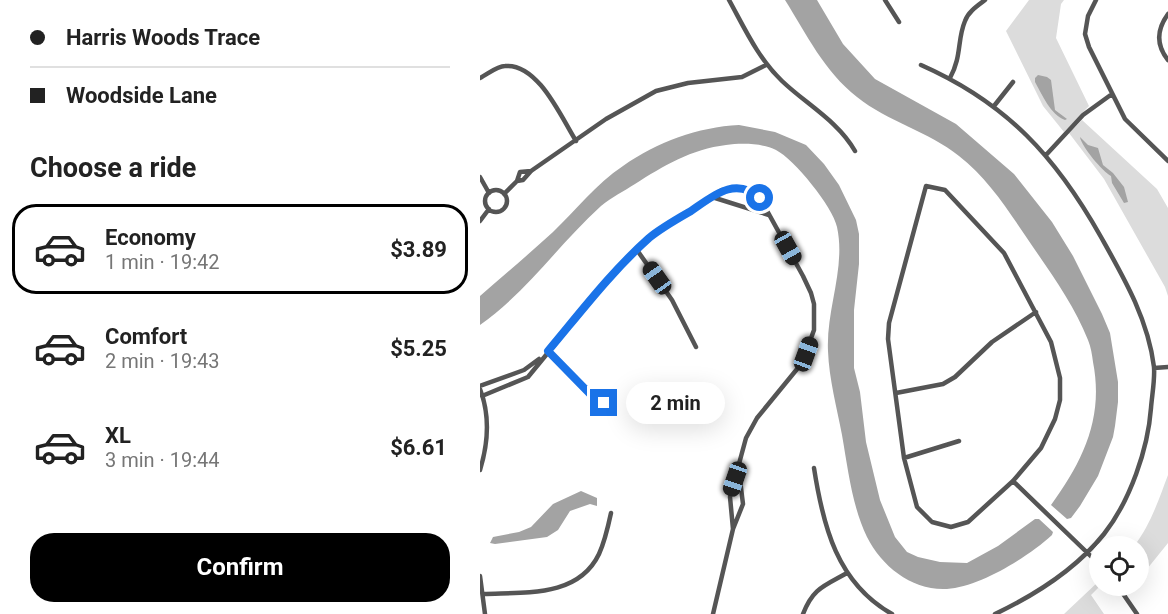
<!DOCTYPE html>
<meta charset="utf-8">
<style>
:root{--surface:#fff;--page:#f2f2f2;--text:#222;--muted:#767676;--line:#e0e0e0;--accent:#000}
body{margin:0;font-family:Roboto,sans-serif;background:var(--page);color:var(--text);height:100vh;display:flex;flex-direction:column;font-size:22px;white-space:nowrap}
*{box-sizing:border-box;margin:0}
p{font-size:20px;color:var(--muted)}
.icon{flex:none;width:33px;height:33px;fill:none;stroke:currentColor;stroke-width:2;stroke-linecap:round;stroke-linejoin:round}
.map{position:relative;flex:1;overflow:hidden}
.drawer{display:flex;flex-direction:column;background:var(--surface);width:480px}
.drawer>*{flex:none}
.guide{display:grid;align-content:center;height:132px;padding:0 30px;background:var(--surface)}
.buttons{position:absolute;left:609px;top:536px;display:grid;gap:12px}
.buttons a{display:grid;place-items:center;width:60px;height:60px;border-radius:50%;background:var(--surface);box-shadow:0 6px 24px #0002;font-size:30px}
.end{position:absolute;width:27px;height:27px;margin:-14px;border:8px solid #1a73e8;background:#fff;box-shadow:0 0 0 3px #fff}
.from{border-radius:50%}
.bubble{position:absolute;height:42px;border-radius:21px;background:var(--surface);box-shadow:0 6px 24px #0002;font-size:20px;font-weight:700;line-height:42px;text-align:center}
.car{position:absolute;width:18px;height:36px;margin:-18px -9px;border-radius:8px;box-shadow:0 0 4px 2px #0007;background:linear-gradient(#222 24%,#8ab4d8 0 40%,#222 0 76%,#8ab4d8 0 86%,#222 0)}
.guide b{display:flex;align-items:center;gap:21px;height:57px;font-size:22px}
.guide b+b{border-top:2px solid var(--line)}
.guide i{width:15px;height:15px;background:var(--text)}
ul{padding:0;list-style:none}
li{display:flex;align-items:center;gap:18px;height:90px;margin:0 12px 9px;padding:0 18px;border:3px solid transparent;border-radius:24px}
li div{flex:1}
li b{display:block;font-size:22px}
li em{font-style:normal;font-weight:700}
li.selected{border-color:var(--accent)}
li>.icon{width:54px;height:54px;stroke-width:1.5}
h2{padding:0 30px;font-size:27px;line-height:72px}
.cta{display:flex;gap:12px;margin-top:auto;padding:12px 30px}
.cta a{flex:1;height:69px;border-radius:24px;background:var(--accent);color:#fff;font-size:24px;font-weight:700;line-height:69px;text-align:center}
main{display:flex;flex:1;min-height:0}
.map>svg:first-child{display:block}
</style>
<main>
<section class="drawer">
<div class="guide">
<b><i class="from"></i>Harris Woods Trace</b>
<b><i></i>Woodside Lane</b>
</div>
<h2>Choose a ride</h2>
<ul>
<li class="selected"><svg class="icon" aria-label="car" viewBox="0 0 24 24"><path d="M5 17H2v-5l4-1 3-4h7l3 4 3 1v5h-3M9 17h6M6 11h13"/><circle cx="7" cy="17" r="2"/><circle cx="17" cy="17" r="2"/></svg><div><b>Economy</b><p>1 min · 19:42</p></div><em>$3.89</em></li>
<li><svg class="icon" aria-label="car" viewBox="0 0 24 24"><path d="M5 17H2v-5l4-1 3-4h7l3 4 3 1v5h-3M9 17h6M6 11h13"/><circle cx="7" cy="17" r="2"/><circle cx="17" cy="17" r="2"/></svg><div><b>Comfort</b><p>2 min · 19:43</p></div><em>$5.25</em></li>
<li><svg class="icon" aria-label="car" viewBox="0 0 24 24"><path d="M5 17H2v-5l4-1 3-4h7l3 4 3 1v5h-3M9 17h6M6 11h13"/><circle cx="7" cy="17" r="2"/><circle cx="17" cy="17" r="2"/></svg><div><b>XL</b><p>3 min · 19:44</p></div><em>$6.61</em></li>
</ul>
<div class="cta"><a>Confirm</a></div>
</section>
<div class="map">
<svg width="688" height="614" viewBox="0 0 688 614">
<rect width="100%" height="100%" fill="#fff"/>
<path fill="#dcdcdc" d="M549 0H584L581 4 576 38 609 106 584 132 563 106 526 31Z
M602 120 677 189 688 208V296L685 287 624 179 589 133Z
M688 475V543L667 569 659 576 658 546H654C670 526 679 499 688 475Z
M619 581 620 585H621L611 595 624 614H584Z"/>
<path fill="#a3a3a3" d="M305 0H337L363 44 395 79 476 124 534 174 572 222 593 256 622 314 630 333 638 382V402L635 426 633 437 618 476 600 506 591 518 587 519 571 505C603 461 624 418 613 362 612 355 611 347 608 340 595 307 573 276 553 247 531 215 510 180 479 156 448 131 408 122 377 97 344 71 327 35 305 0Z
M558 75 567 77 571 80 575 110 587 119 585 120C570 114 563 96 555 82V78Z
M259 125 295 132 326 145 344 164 359 185 376 220 379 234V264L374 310V368L380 392 386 442 400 500 415 537 427 552 438 557 460 562 487 563 518 546 555 519H559L573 532 572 535C548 557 500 587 467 589 433 591 402 567 387 537 372 506 368 469 362 435 357 408 349 379 348 351 346 309 366 268 357 227 353 207 314 159 296 150 282 143 261 143 246 145 212 149 183 166 155 184 144 191 132 197 121 206 79 244 47 292 0 325V296C24 275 49 254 73 232 96 210 116 184 143 166 177 142 218 127 259 125Z
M600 137 608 145 618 148 623 165 633 173 644 187 648 202 644 203 632 183 631 176C623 172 601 146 600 137Z
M101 491 117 498V506L110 504 90 511 78 530 67 537 15 544 10 543 13 537 39 532 51 527 73 504Z"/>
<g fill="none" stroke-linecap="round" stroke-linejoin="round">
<path stroke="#555" stroke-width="4.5" d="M249 0C265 29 278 58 302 81 326 104 358 121 375 151
M405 0 419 22
M616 0 608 16 605 34 609 47 645 119 688 161
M688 14C677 29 676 45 688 60
M441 65C527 103 576 157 621 237 644 278 668 319 674 367 675 380 672 395 671 408 668 449 650 501 624 534 596 569 555 595 515 614
M0 78C8 74 17 66 25 66 58 63 81 117 96 141
M470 78C482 56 477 40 485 21 488 12 497 6 505 0
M514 106 533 82
M566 155 603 115 632 94
M0 177 9 193
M37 181 40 172 51 171
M446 186 465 190 524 253 571 342 580 378V400L575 419 561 448 533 481 488 522 471 527 452 522 437 507 424 458 408 339 409 323Z
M5 201a11 11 0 1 1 22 0a11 11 0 1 1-22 0Z
M24 194 37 181 43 180 51 171 126 119 176 91 208 83 262 77 286 65
M232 197 289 215
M0 221 9 209
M157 250 192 300 216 347
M68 351 114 398 124 403
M674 368 688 367
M0 386 44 370 59 359
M0 389C10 415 8 444 0 470
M416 393 463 384 475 377 512 342 556 312
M2 396 48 377 131 276 170 237 242 190 259 188 269 190 280 198 323 276 331 293 334 304V330L322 363 277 418 266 438 250 497 253 529
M424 458 479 441
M334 468C343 526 357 583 412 614
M533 481 620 565
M0 576 5 614
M637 585 657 614
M3 594C44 592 98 598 119 554 125 541 128 527 131 513
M233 614 253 529 263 504 259 472
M323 614C333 588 344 586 367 573"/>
</g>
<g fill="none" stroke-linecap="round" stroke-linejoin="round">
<path stroke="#1a73e8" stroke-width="8" d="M124 403 114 398 68 351C100 313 131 272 169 238 181 228 197 219 211 211 233 196 255 176 280 198"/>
</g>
</svg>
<div class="buttons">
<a><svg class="icon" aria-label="locate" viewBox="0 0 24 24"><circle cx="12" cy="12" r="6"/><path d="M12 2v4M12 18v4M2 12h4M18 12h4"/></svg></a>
</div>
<i class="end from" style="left:280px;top:198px"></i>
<i class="end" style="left:124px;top:403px"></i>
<div class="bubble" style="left:146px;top:382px;width:99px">2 min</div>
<i class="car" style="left:308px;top:248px;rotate:151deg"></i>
<i class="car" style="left:177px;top:278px;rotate:325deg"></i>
<i class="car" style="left:326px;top:354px;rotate:20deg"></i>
<i class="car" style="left:255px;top:479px;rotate:199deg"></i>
</div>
</main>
